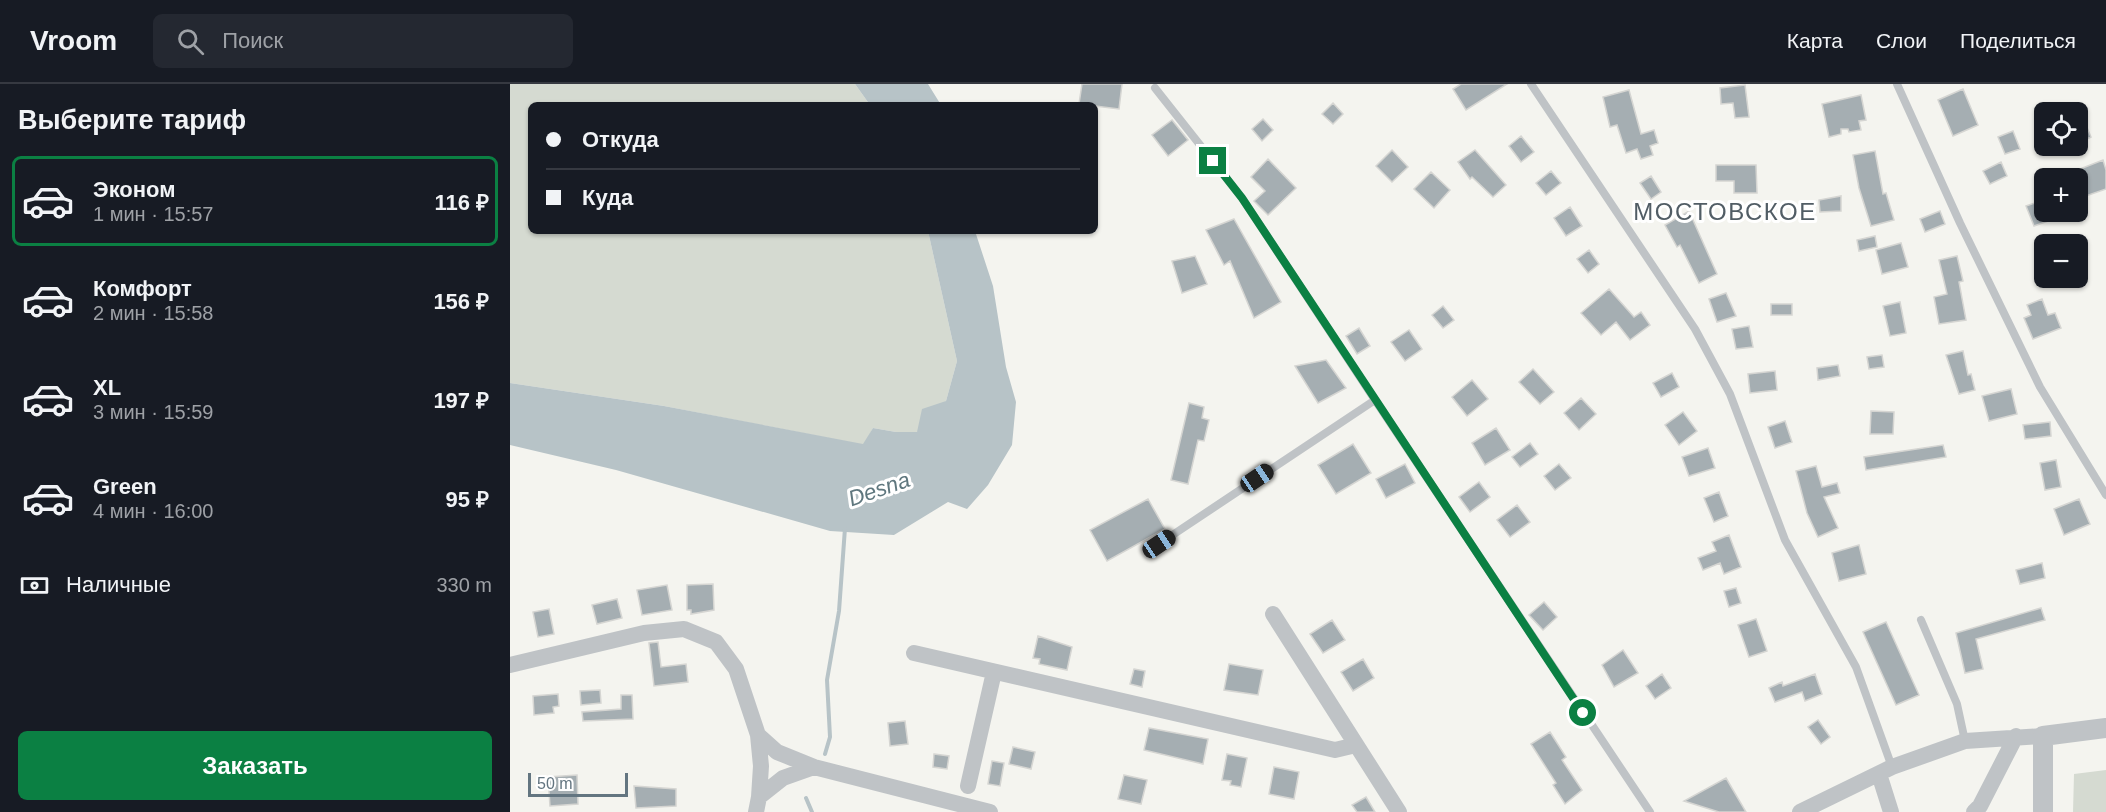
<!DOCTYPE html>
<html lang="ru">
<meta charset="utf-8">
<style>
:root{--surface:#171b24;--page:#242831;--text:#f1f3f6;--muted:#9ea1a6;--line:#363941;--accent:#0b8043}
body{margin:0;font-family:Arial,sans-serif;background:var(--page);color:var(--text);height:100vh;display:flex;flex-direction:column;font-size:22px;white-space:nowrap}
*{box-sizing:border-box;margin:0}
p{font-size:20px;color:var(--muted)}
.icon{flex:none;width:33px;height:33px;fill:none;stroke:currentColor;stroke-width:2;stroke-linecap:round;stroke-linejoin:round}
.map{position:relative;flex:1;overflow:hidden}
.drawer{display:flex;flex-direction:column;background:var(--surface);width:510px}
.drawer>*{flex:none}
.top-card{position:absolute;left:18px;top:18px;width:570px;height:132px;border-radius:9px;box-shadow:0 2px 4px #0004;display:grid;align-content:center;height:132px;padding:0 18px;background:var(--surface)}
.buttons{position:absolute;left:1524px;top:18px;display:grid;gap:12px}
.buttons a{display:grid;place-items:center;width:54px;height:54px;border-radius:9px;background:var(--surface);box-shadow:0 2px 4px #0004;font-size:30px}
.scale{position:absolute;left:18px;bottom:15px;width:100px;box-sizing:border-box;padding-left:6px;border:3px solid #637580;border-top:0;font-size:16px;line-height:21px;white-space:nowrap;color:#637580;-webkit-text-stroke:4px #fff;paint-order:stroke}
.end{position:absolute;width:27px;height:27px;margin:-14px;border:8px solid #0b8043;background:#fff;box-shadow:0 0 0 3px #fff}
.from{border-radius:50%}
.car{position:absolute;width:18px;height:36px;margin:-18px -9px;border-radius:8px;box-shadow:0 0 4px 2px #0007;background:linear-gradient(#222 24%,#8ab4d8 0 40%,#222 0 76%,#8ab4d8 0 86%,#222 0)}
.top-card b{display:flex;align-items:center;gap:21px;height:57px;font-size:22px}
.top-card b+b{border-top:2px solid var(--line)}
.top-card i{width:15px;height:15px;background:var(--text)}
ul{padding:0;list-style:none}
li{display:flex;align-items:center;gap:18px;height:90px;margin:0 12px 9px;padding:0 6px;border:3px solid transparent;border-radius:9px}
li div{flex:1}
li b{display:block;font-size:22px}
li em{font-style:normal;font-weight:600}
li.current{border-color:var(--accent)}
li>.icon{width:54px;height:54px;stroke-width:1.5}
h2{padding:0 18px;font-size:27px;line-height:72px}
.pay{display:flex;align-items:center;gap:15px;height:66px;padding:0 18px;font-size:22px}
.pay p{margin-inline-start:auto}
.button{display:flex;gap:12px;margin-top:auto;padding:12px 18px}
.button a{flex:1;height:69px;border-radius:9px;background:var(--accent);color:#fff;font-size:24px;font-weight:600;line-height:69px;text-align:center}
header{display:flex;align-items:center;gap:36px;box-sizing:border-box;height:84px;padding:0 30px;background:var(--surface);border-bottom:2px solid var(--line)}
header strong{font-size:28px}
nav{display:flex;gap:33px;margin-inline-start:auto;font-size:21px}
.search{width:420px;height:54px;background:var(--page);display:flex;align-items:center;gap:15px;box-sizing:border-box;padding:0 21px;border-radius:9px;color:var(--muted);font-size:22px}
main{display:flex;flex:1;min-height:0}
.map>svg:first-child{display:block}
</style>
<header>
<strong>Vroom</strong>
<div class="search"><svg class="icon" aria-label="search" viewBox="0 0 24 24"><circle cx="10" cy="10" r="6"/><path d="M15 15l6 6"/></svg>Поиск</div>
<nav><a>Карта</a><a>Слои</a><a>Поделиться</a></nav>
</header>
<main>
<section class="drawer">
<h2>Выберите тариф</h2>
<ul>
<li class="current"><svg class="icon" aria-label="car" viewBox="0 0 24 24"><path d="M5 17H2v-5l4-1 3-4h7l3 4 3 1v5h-3M9 17h6M6 11h13"/><circle cx="7" cy="17" r="2"/><circle cx="17" cy="17" r="2"/></svg><div><b>Эконом</b><p>1 мин · 15:57</p></div><em>116 ₽</em></li>
<li><svg class="icon" aria-label="car" viewBox="0 0 24 24"><path d="M5 17H2v-5l4-1 3-4h7l3 4 3 1v5h-3M9 17h6M6 11h13"/><circle cx="7" cy="17" r="2"/><circle cx="17" cy="17" r="2"/></svg><div><b>Комфорт</b><p>2 мин · 15:58</p></div><em>156 ₽</em></li>
<li><svg class="icon" aria-label="car" viewBox="0 0 24 24"><path d="M5 17H2v-5l4-1 3-4h7l3 4 3 1v5h-3M9 17h6M6 11h13"/><circle cx="7" cy="17" r="2"/><circle cx="17" cy="17" r="2"/></svg><div><b>XL</b><p>3 мин · 15:59</p></div><em>197 ₽</em></li>
<li><svg class="icon" aria-label="car" viewBox="0 0 24 24"><path d="M5 17H2v-5l4-1 3-4h7l3 4 3 1v5h-3M9 17h6M6 11h13"/><circle cx="7" cy="17" r="2"/><circle cx="17" cy="17" r="2"/></svg><div><b>Green</b><p>4 мин · 16:00</p></div><em>95 ₽</em></li>
</ul>
<div class="pay"><svg class="icon" aria-label="cash" viewBox="0 0 24 24"><path d="M3 7h18v10H3z"/><circle cx="12" cy="12" r="2"/></svg>Наличные<p>330 m</p></div>
<div class="button"><a>Заказать</a></div>
</section>
<div class="map">
<svg width="1596" height="728" viewBox="0 0 1596 728">
<rect width="100%" height="100%" fill="#f4f4ef"/>
<path fill="#d5dad1" d="M0 0H345L360 21H21V147H418L447 277 436 317 407 348H386L363 344 354 361 154 322 0 299Z
M1596 686V728H1563L1564 690Z"/>
<path fill="#b7c3c7" d="M345 0H418L431 21H360Z
M418 147H465L483 202 496 283 506 318 502 361 478 401 457 425 438 418 384 451 320 447 106 386 0 361V299L154 322 353 360 363 344 386 348H407L412 325 436 317 447 277Z"/>
<g fill="none" stroke-linecap="round" stroke-linejoin="round">
<path stroke="#b7c3c7" stroke-width="4" d="M315 670 320 653 317 596 329 527 335 444
M296 714 302 728"/>
</g>
<path fill="#a5aeb2" stroke="#d5d5d2" stroke-width="1.5" d="M572 0H612L609 25 569 20Z
M951 0H997L956 26 943 5Z
M1235 1 1239 33 1225 34 1223 19 1211 20 1210 4Z
M1453 5 1468 41 1443 52 1428 16Z
M1119 6 1131 50 1144 46 1148 59 1140 62 1143 71 1131 75 1127 65 1116 69 1107 41 1100 43 1093 13Z
M1351 11 1356 36 1349 37 1351 46 1339 48 1338 45H1331V50L1319 53 1312 20Z
M823 19 833 30 823 40 812 30Z
M1568 22 1581 53 1568 59Z
M753 35 763 46 752 57 742 45Z
M662 36 678 56 658 72 642 51Z
M1503 47 1510 65 1495 70 1488 53Z
M1011 52 1024 68 1011 78 999 62Z
M882 66 898 83 882 98 866 82Z
M965 66 996 101 983 113 962 93 960 95 948 78Z
M1365 67 1373 110 1376 109 1384 136 1361 142 1349 104 1343 71Z
M758 75 786 104 758 131 744 117 755 107 741 93Z
M1593 76 1596 86V105L1570 114 1568 94H1547Z
M1491 78 1497 92 1480 100 1473 87Z
M1206 81H1246L1247 109H1224V97H1206Z
M1041 87 1051 99 1036 111 1026 99Z
M921 88 940 106 924 124 904 105Z
M1141 92 1151 108 1141 115 1130 99Z
M1331 112V127L1310 128 1309 116Z
M1531 117 1538 137 1524 142 1516 122Z
M1060 123 1072 142 1056 152 1044 134Z
M1179 127 1207 190 1189 199 1170 161 1167 163 1155 141Z
M1430 127 1435 140 1415 148 1410 135Z
M724 135 771 218 744 234 720 177 714 181 696 146Z
M1365 152 1367 163 1349 167 1347 156Z
M1391 159 1398 183 1372 190 1366 166Z
M1079 166 1089 180 1078 189 1067 175Z
M685 172 697 200 672 209 662 177Z
M1447 172 1453 197 1449 198 1456 236 1429 240 1424 213 1437 210 1429 176Z
M1099 205 1124 233 1131 228 1140 241 1120 256 1106 238 1091 251 1071 229Z
M1216 209 1226 232 1207 238 1199 215Z
M1532 215 1538 231 1545 229 1551 244 1523 255 1514 234 1521 231 1517 221Z
M1390 218 1396 249 1380 252 1373 222Z
M1261 220H1282V231H1261Z
M933 222 944 236 933 244 922 231Z
M1239 242 1243 263 1226 265 1222 245Z
M849 244 860 262 847 270 836 252Z
M899 246 912 265 895 277 881 258Z
M1453 267 1458 291 1461 290 1465 306 1449 310 1436 271Z
M1372 271 1374 283 1359 285 1357 273Z
M816 276 836 304 808 319 785 282Z
M1328 281 1330 292 1308 296 1307 284Z
M1023 285 1044 308 1030 320 1009 298Z
M1265 287 1267 306 1240 309 1238 290Z
M1162 289 1169 303 1151 313 1143 299Z
M962 296 978 315 957 332 942 313Z
M1501 305 1507 330 1479 337 1472 312Z
M1071 314 1086 330 1069 346 1054 329Z
M679 319 694 323 692 334 699 336 694 357 688 356 678 400 661 396Z
M1361 327 1384 328 1383 350H1360Z
M1173 328 1187 347 1169 361 1155 341Z
M1275 337 1282 358 1265 364 1258 343Z
M1540 338 1541 352 1515 355 1513 341Z
M986 344 1000 366 975 381 962 359Z
M1020 359 1028 370 1010 383 1002 373Z
M843 360 861 389 826 410 808 381Z
M1433 361 1436 373 1356 386 1354 373Z
M1198 364 1205 384 1179 392 1172 373Z
M1546 376 1551 403 1535 406 1530 379Z
M895 380 905 399 876 414 866 395Z
M1049 380 1061 394 1045 406 1034 392Z
M1306 382 1312 403 1327 399 1330 409 1314 413 1328 444 1308 453 1297 429 1286 387Z
M969 398 980 413 960 428 949 413Z
M1209 408 1218 432 1204 438 1194 414Z
M638 415 655 445 597 477 580 446Z
M1569 415 1580 440 1554 451 1544 425Z
M1007 421 1020 438 1000 453 987 436Z
M1219 451 1231 483 1214 490 1210 479 1193 486 1188 474 1206 467 1202 458Z
M1349 461 1356 490 1329 497 1322 469Z
M1532 479 1535 494 1510 500 1506 486Z
M203 500 204 526 181 530V526H177V501Z
M157 501 162 526 132 531 127 506Z
M1226 504 1231 519 1219 523 1214 507Z
M107 515 112 534 87 540 82 521Z
M1034 518 1047 533 1033 546 1019 531Z
M1531 524 1535 536 1466 555 1473 585 1455 589 1446 549Z
M39 525 44 550 28 553 23 528Z
M1246 535 1257 567 1239 573 1228 541Z
M822 536 835 556 813 569 800 550Z
M1376 538 1409 611 1386 621 1353 548Z
M528 552 562 563 557 586 529 580 530 575 523 574Z
M148 558 151 583 176 580 178 598 144 602 139 559Z
M1113 566 1128 589 1104 603 1092 581Z
M853 575 864 594 843 607 831 588Z
M719 580 753 586 748 611 714 606Z
M624 585 635 587 632 603 620 600Z
M1152 590 1161 604 1145 615 1136 602Z
M1305 590 1312 610 1295 617 1292 608 1265 618 1259 604 1272 598 1273 602Z
M90 606 91 619 71 621 70 607Z
M48 610 49 622 43 623 44 629 24 631 23 612Z
M111 611H122L123 635 73 637 72 628 111 625Z
M1308 636 1320 653 1311 660 1298 643Z
M395 637 398 660 380 662 378 639Z
M639 644 698 655 693 680 634 666Z
M1040 648 1056 673 1052 676 1072 706 1055 720 1043 701 1046 699 1021 660Z
M503 663 525 668 521 685 499 680Z
M424 670 439 672 437 685 423 683Z
M717 670 737 674 731 703 720 701 721 697 712 696Z
M482 677 494 679 490 702 478 700Z
M764 683 789 688 784 715 759 710Z
M67 691 68 720 40 722 38 693Z
M614 691 637 696 631 720 608 715Z
M1216 694 1236 728H1209L1174 717Z
M124 702 166 705V722L126 724Z
M856 713 865 728H847L842 721Z"/>
<g fill="none" stroke-linecap="round" stroke-linejoin="round">
<path stroke="#bfc3c6" stroke-width="8" d="M1021 0 1185 245 1220 310 1275 456 1346 583 1382 683
M1387 0 1450 139 1530 303 1596 411
M645 4 732 114 865 316
M649 460 865 316 1140 728
M1411 536 1447 620 1455 657"/>
<path stroke="#bfc3c6" stroke-width="16" d="M763 530 889 728
M404 569 825 666 846 661
M0 581 134 549 174 545 206 558 226 585 248 651 251 682 249 713
M248 651 267 668 304 683 480 728
M1369 690 1381 728
M458 702 484 588
M246 728 249 713 273 694 304 683
M1290 728 1382 683 1455 657 1533 652
M1464 728 1470 722 1506 652"/>
<path stroke="#bfc3c6" stroke-width="20" d="M1533 728V652L1596 644"/>
</g>
<g fill="none" stroke-linecap="round" stroke-linejoin="round">
<path stroke="#0b8043" stroke-width="8" d="M703 77 732 114 1073 629"/>
</g>
<g text-anchor="middle" dominant-baseline="central" stroke-width="6" stroke-linejoin="round" paint-order="stroke">
<g font-size="22" font-style="italic" fill="#5f777e" stroke="#fff">
<text transform="translate(369 405) rotate(-19)">Desna</text>
</g>
<g font-size="24" letter-spacing="1.5" fill="#515d65" stroke="#fff">
<text x="1215" y="127">МОСТОВСКОЕ</text>
</g>
</g>
</svg>
<div class="buttons">
<a><svg class="icon" aria-label="locate" viewBox="0 0 24 24"><circle cx="12" cy="12" r="6"/><path d="M12 2v4M12 18v4M2 12h4M18 12h4"/></svg></a>
<a>+</a>
<a>−</a>
</div>
<div class="scale">50 m</div>
<i class="end from" style="left:1073px;top:629px"></i>
<i class="end" style="left:703px;top:77px"></i>
<i class="car" style="left:747px;top:394px;rotate:56deg"></i>
<i class="car" style="left:649px;top:460px;rotate:56deg"></i>
<div class="top-card">
<b><i class="from"></i>Откуда</b>
<b><i></i>Куда</b>
</div>
</div>
</main>
